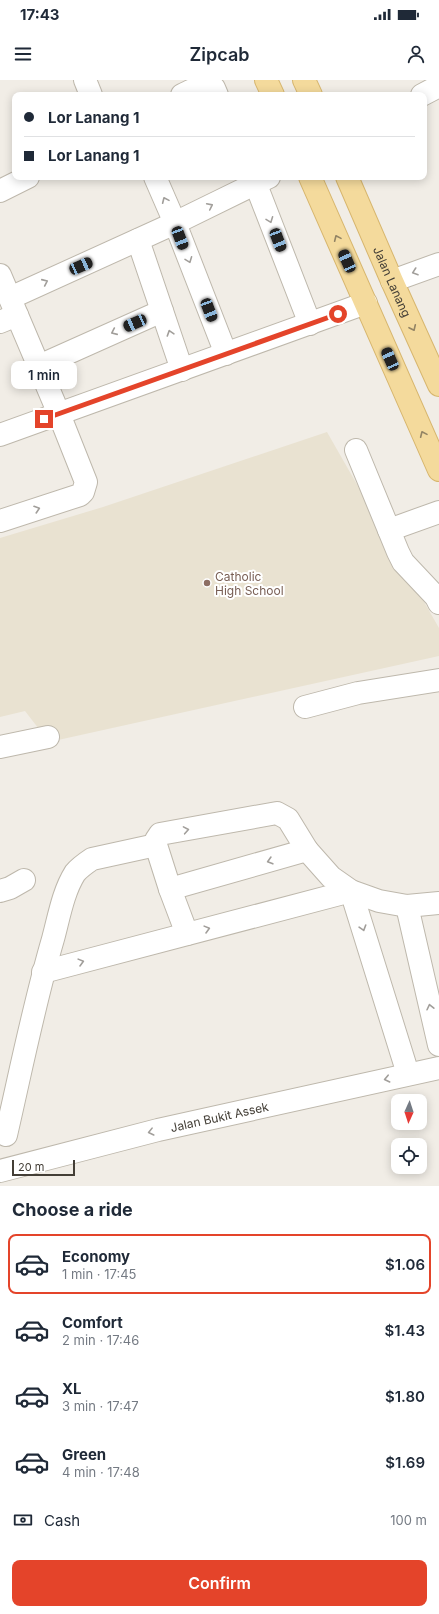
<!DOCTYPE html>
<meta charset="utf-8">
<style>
:root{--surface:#fff;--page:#f6f6f7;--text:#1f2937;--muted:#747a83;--line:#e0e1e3;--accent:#e4442a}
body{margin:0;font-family:Inter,sans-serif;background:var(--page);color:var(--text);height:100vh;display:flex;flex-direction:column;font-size:15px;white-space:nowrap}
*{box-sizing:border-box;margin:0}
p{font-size:13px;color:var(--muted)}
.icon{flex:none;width:22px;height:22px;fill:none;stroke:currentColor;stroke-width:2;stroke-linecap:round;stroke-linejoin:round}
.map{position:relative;height:1106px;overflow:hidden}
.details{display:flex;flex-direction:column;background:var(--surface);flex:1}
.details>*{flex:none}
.top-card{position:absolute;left:12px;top:12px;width:415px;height:88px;border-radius:8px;box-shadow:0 2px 10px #0003;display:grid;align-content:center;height:88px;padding:0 12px;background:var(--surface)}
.needle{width:26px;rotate:183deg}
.fabs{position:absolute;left:391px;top:1014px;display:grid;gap:8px}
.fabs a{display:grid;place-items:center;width:36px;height:36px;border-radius:8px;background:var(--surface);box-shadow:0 2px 10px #0003;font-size:20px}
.scale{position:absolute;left:12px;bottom:10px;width:63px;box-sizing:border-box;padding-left:4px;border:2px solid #433e36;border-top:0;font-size:11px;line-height:14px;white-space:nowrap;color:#433e36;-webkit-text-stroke:3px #fff;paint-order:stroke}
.end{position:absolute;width:18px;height:18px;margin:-9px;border:5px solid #e4442a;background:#fff;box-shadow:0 0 0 2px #fff}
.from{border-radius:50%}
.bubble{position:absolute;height:28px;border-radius:8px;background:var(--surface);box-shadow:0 2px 10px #0003;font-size:13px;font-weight:600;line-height:28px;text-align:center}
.car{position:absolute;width:12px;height:24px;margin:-12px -6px;border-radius:5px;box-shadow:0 0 3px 1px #0007;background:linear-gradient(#222 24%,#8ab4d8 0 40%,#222 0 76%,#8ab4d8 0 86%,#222 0)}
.top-card b{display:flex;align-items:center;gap:14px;height:38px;font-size:15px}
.top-card b+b{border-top:1px solid var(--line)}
.top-card i{width:10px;height:10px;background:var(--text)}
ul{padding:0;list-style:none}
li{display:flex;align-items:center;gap:12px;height:60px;margin:0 8px 6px;padding:0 4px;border:2px solid transparent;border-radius:8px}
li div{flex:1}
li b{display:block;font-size:15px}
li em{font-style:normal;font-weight:600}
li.active{border-color:var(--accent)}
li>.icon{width:36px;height:36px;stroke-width:1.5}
h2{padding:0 12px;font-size:18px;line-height:48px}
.pay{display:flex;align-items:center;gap:10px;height:44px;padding:0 12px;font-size:15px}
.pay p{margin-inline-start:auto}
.cta{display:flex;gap:8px;margin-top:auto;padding:8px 12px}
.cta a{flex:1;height:46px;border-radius:8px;background:var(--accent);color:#fff;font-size:16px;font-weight:600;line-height:46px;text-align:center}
.status{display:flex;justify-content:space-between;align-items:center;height:28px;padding:0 20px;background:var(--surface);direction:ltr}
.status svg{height:11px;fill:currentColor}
header{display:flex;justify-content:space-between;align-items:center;height:52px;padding:0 12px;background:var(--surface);font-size:18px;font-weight:600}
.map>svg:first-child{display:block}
</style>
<div class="status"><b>17:43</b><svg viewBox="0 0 49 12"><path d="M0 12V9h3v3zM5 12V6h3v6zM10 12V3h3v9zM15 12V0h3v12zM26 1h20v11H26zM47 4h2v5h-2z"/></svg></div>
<header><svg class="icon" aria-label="menu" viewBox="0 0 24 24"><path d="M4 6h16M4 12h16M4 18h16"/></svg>Zipcab<svg class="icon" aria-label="person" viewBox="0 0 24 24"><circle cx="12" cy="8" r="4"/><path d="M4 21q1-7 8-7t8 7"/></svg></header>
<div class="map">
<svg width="439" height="1106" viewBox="0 0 439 1106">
<rect width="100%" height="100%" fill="#f1ede6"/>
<path fill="#e9e2d1" d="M327 352 439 548V576L49 662 25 631 0 637V458L103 427Z"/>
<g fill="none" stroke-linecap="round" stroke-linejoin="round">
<defs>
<g id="minor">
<path d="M85 0 91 15"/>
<path d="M182 15C193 10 202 3 214 8L217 15"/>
<path d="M422 15 439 6"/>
<path d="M155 97 175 143 226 274"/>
<path d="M253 97 310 244"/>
<path d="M0 111 28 97"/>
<path d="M138 160 182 290"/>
<path d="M0 195 59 334 86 402 83 412 80 415 0 441"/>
<path d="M392 201 439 184"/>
<path d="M10 218 175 143 269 97"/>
<path d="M0 242 17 235"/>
<path d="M39 286 162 231"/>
<path d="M0 355 366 223"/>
<path d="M356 370 398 472 403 482 436 517 439 523"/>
<path d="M389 450 439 432"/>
<path d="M305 627 358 613 439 600"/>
<path d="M0 667 48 657"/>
<path d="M170 809 307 770"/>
<path d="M0 811 10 808 24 800"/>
<path d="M407 826 439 965"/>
<path d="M187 854 170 809 156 765V760L160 754 277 733 288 739 307 770 331 797 351 811 379 821 407 826 439 823"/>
<path d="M43 892 351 811 408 994"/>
<path d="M6 1055C21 990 34 924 53 859 59 837 63 812 75 793 80 787 86 783 92 779L156 765"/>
<path id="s1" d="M0 1091 158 1050 439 988"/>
</g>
<g id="major">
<path d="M266 0 273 15"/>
<path d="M304 0 311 15"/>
<path d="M310 97 439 390"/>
<path id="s2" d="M347 97 392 201 439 305"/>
</g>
</defs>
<use href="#minor" stroke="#beb8ac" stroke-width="24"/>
<use href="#major" stroke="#d7b66e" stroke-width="24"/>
<use href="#minor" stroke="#fff" stroke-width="22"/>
<use href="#major" stroke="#f4da9c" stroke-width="22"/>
</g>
<defs><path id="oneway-chevron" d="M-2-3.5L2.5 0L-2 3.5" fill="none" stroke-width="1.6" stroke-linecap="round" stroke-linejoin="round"/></defs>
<g stroke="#a19e9a">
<use href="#oneway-chevron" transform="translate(165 120) rotate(-114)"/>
<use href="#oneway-chevron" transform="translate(210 126) rotate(-26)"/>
<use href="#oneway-chevron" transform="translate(270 140) rotate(69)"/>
<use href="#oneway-chevron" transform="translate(189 180) rotate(69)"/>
<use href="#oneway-chevron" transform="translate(415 192) rotate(161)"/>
<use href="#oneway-chevron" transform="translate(45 202) rotate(-24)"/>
<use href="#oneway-chevron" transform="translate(114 252) rotate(156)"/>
<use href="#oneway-chevron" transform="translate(170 253) rotate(-108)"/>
<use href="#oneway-chevron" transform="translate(37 429) rotate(-18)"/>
<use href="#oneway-chevron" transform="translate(186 750) rotate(-10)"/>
<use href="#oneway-chevron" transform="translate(270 781) rotate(164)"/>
<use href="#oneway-chevron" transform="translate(363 848) rotate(73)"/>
<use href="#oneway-chevron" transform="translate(207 849) rotate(-15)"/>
<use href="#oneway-chevron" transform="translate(81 882) rotate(-15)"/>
<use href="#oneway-chevron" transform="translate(430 927) rotate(-103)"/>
<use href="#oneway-chevron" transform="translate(387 999) rotate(167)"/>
<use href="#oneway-chevron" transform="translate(151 1052) rotate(166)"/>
</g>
<g stroke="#938464">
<use href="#oneway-chevron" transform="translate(337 158) rotate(-114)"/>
<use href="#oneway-chevron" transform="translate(413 248) rotate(65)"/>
<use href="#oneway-chevron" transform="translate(423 354) rotate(-114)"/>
</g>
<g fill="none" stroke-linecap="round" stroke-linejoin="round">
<path stroke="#e4442a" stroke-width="5" d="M44 339 338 234"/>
</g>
<circle fill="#8d6e63" stroke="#fff" stroke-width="1.5" cx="207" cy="503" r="4"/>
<g text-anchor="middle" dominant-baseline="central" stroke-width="4" stroke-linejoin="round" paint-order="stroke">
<g font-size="12" fill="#433e36" stroke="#fff">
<text stroke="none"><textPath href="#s2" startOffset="114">Jalan Lanang</textPath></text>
<text stroke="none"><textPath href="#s1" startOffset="226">Jalan Bukit Assek</textPath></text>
</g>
<g font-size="12" fill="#785e54" stroke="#fff" text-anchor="start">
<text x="215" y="496">Catholic<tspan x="215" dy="14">High School</tspan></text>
</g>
</g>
</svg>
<div class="fabs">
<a><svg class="needle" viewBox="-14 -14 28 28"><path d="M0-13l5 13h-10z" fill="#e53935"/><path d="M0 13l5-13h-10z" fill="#747a83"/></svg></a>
<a><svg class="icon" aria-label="locate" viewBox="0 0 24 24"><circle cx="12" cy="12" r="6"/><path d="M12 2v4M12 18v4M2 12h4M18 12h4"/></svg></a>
</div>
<div class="scale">20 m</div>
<i class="end from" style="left:338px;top:234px"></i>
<i class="end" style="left:44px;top:339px"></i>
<div class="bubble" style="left:11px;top:281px;width:66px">1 min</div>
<i class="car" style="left:180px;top:158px;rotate:159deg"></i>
<i class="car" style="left:278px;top:160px;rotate:159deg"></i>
<i class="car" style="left:347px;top:181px;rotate:336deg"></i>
<i class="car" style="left:81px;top:186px;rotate:66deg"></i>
<i class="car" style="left:209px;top:230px;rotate:159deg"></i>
<i class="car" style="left:135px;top:243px;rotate:246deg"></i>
<i class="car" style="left:390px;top:279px;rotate:336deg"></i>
<div class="top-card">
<b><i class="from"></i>Lor Lanang 1</b>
<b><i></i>Lor Lanang 1</b>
</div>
</div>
<section class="details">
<h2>Choose a ride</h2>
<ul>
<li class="active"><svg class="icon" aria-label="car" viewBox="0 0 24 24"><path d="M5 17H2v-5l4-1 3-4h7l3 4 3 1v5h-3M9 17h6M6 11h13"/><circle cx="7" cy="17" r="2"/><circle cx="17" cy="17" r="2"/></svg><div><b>Economy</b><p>1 min · 17:45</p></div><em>$1.06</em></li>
<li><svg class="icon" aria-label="car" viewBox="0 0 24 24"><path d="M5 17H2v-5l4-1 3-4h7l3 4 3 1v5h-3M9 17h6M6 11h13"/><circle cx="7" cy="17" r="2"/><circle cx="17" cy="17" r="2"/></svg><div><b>Comfort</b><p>2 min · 17:46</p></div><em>$1.43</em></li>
<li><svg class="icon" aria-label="car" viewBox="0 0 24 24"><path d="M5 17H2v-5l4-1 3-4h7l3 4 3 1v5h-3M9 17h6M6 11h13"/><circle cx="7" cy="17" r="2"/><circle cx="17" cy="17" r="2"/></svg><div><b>XL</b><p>3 min · 17:47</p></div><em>$1.80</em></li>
<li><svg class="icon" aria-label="car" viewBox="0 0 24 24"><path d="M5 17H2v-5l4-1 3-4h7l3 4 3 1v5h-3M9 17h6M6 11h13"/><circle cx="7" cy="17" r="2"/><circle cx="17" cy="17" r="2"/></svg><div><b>Green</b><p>4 min · 17:48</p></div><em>$1.69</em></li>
</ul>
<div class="pay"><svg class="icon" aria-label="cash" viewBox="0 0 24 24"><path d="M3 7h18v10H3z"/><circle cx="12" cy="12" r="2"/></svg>Cash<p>100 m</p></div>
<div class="cta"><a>Confirm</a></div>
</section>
